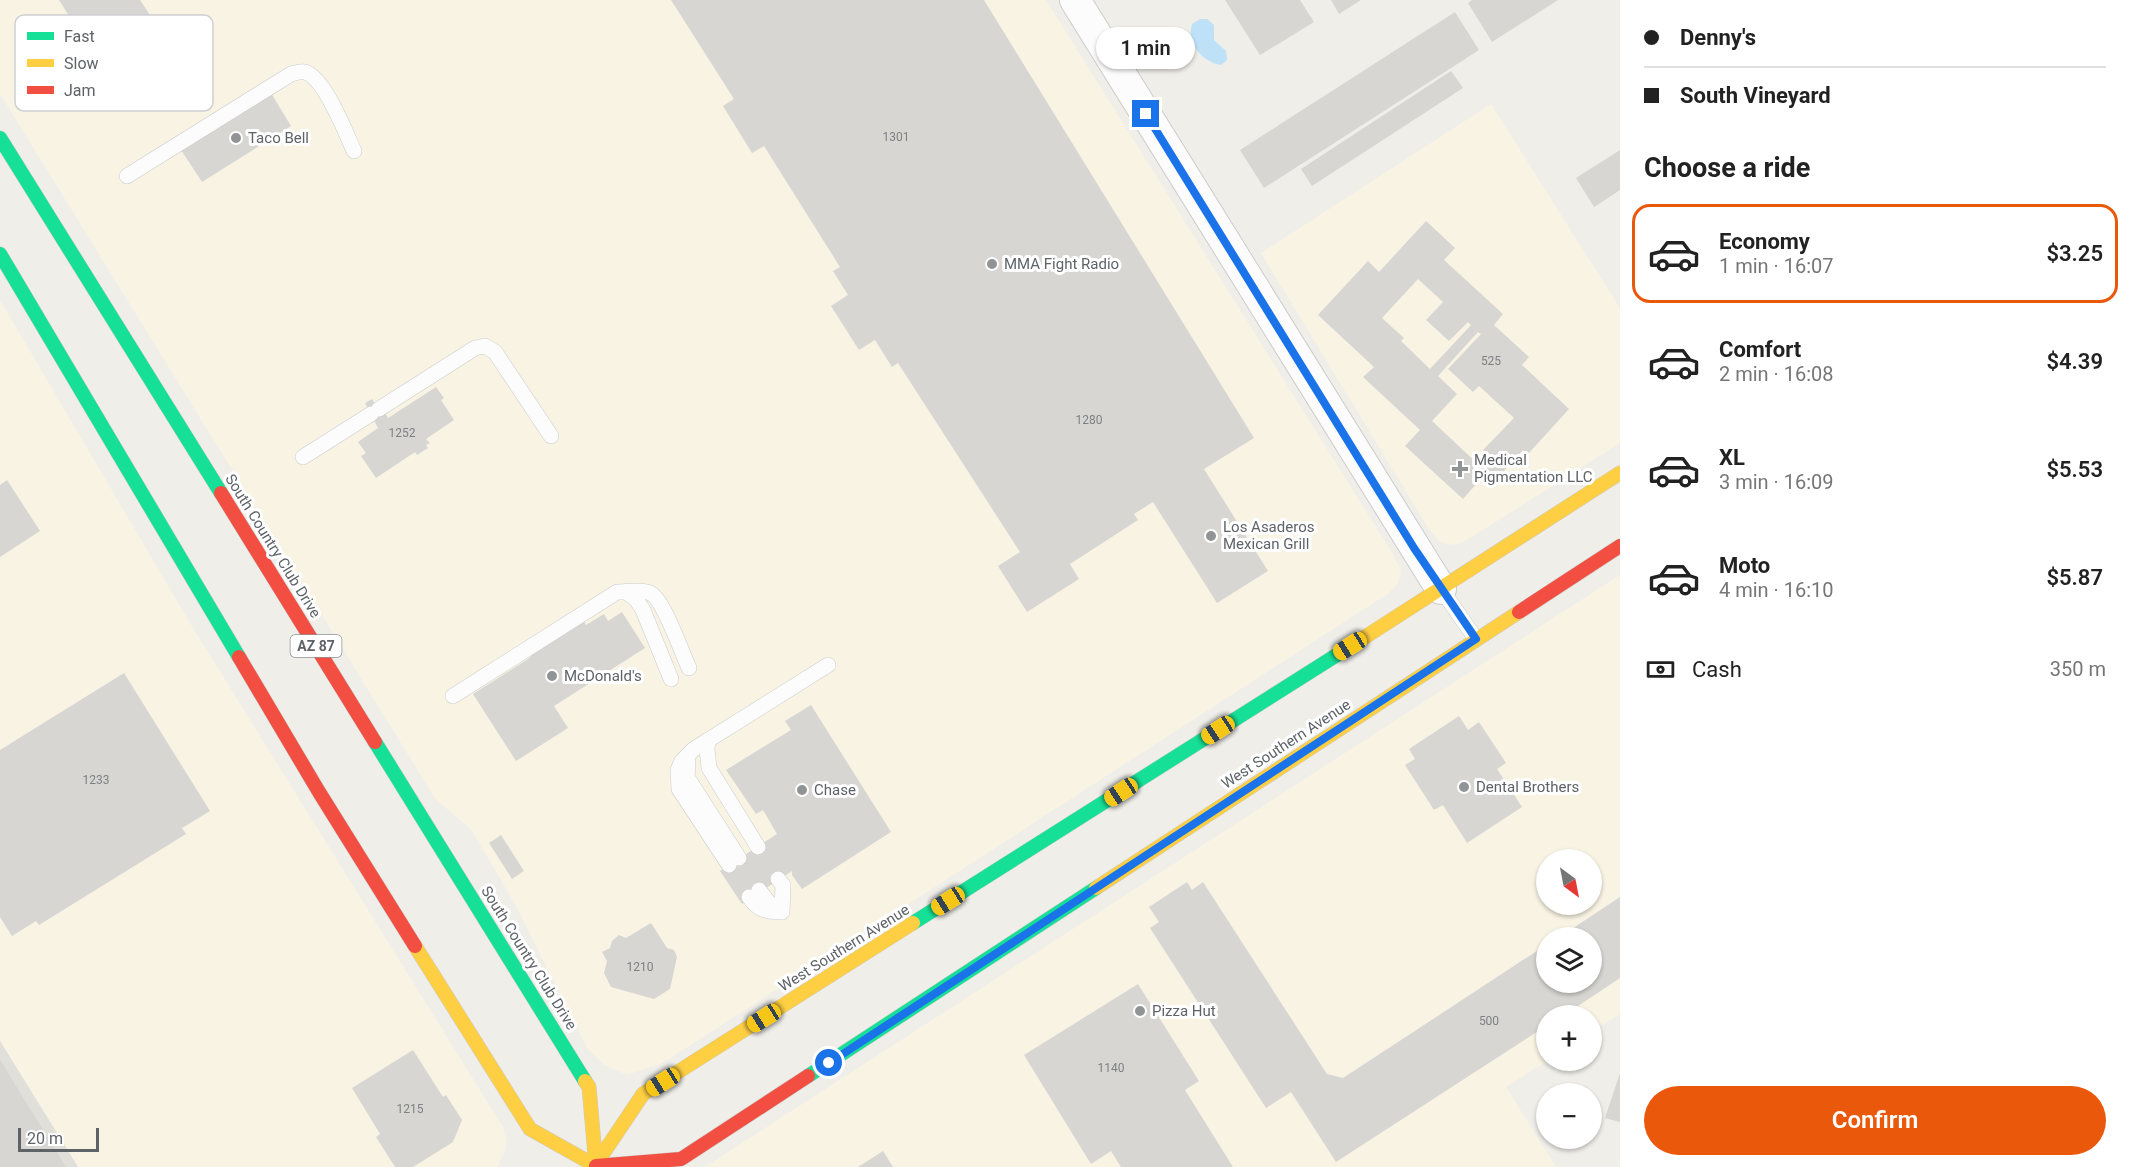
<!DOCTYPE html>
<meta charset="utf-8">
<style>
:root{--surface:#fff;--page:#f2f2f2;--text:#222;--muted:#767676;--line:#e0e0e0;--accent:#ea580c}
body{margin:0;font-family:Roboto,sans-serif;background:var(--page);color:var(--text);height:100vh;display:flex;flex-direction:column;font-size:22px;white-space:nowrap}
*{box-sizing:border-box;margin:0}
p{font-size:20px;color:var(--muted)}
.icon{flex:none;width:33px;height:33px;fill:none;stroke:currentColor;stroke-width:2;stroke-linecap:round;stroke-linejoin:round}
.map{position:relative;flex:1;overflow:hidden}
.drawer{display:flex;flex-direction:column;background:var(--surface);width:510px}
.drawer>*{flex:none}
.guide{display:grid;align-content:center;height:132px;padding:0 24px;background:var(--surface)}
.needle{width:39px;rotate:148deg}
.tools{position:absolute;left:1536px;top:849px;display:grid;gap:12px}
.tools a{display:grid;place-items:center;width:66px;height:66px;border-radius:50%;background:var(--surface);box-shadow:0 2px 4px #0004;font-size:30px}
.scale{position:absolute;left:18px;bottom:15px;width:81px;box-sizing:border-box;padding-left:6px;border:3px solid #5e6368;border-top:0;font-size:16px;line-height:21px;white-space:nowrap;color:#5e6368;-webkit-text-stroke:4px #fff;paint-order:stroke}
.end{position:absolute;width:27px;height:27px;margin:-14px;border:8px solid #1a73e8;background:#fff;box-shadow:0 0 0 3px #fff}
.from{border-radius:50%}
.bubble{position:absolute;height:42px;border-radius:21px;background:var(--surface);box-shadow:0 2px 4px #0004;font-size:20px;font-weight:600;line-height:42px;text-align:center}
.car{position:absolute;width:18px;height:36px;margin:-18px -9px;border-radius:8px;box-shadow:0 0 4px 2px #0007;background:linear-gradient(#f5c518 24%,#345 0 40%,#f5c518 0 76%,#345 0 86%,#f5c518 0)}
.guide b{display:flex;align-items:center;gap:21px;height:57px;font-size:22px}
.guide b+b{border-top:2px solid var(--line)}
.guide i{width:15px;height:15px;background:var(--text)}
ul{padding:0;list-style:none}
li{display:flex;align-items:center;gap:18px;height:99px;margin:0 12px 9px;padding:0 12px;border:3px solid transparent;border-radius:18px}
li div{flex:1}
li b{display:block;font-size:22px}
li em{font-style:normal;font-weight:600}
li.current{border-color:var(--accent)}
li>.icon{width:54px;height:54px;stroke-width:1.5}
h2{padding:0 24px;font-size:27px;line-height:72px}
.pay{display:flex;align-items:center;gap:15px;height:66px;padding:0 24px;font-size:22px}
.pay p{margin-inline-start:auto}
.action{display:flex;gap:12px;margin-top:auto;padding:12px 24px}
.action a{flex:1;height:69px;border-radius:36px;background:var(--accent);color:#fff;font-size:24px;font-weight:600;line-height:69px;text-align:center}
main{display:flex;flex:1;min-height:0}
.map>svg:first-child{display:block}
</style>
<main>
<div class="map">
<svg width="1620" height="1167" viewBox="0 0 1620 1167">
<rect width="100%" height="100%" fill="#efeee9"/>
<path fill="#f8f3e3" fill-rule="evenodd" d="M0 0H1046L1394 556 1401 570 1399 582 1389 593 663 1063 627 1075 604 1065 587 1048 516 906 471 829 436 800 0 94Z
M1491 104 1620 308V443L1472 537 1459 544 1448 545 1438 540 1430 531 1261 253Z
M0 300 193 628 503 1127 506 1139 505 1150 498 1167H78L0 1041Z
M1620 575V1014L1592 1032V1016H1546L1547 1061 1506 1087 1556 1167H705ZM1546 860H1592V904H1546ZM1546 938H1592V982H1546Z"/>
<path fill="#e0dfda" d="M0 1041 78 1167H0Z"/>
<path fill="#bee1f8" d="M1200 19H1207L1214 25V40L1226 51 1227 60 1221 65C1202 62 1186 43 1192 24Z"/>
<path fill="#d7d6d3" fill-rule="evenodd" d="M59 0H140L150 15 91 51Z
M671 0H984L1254 438 1204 469 1268 571 1217 603 1153 502 1134 514 1138 520 1070 564 1079 579 1027 612 998 566 1020 552 898 363 892 367 875 340 859 350 831 306 848 295 833 271 840 267 764 146 752 153 723 106 734 99Z
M1225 0H1300L1314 22 1260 55Z
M1331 0H1361L1339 14Z
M1472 0H1558L1492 42 1468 3Z
M1455 12 1479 50 1264 188 1240 150Z
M1451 71 1463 88 1312 186 1301 169Z
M271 93 291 126 202 182 181 150Z
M1620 150V190L1594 207 1576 178Z
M1426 221 1455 248 1444 260 1503 314 1494 325 1529 357 1522 365 1569 409 1528 454 1523 450 1496 480 1487 472 1463 499 1405 446 1420 430 1363 377 1374 367 1318 315 1368 261 1379 272ZM1418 279 1443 302 1426 320 1449 341 1468 322 1471 325 1430 369 1401 341 1404 338 1382 318ZM1478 332 1481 334 1448 369 1473 392 1479 386 1514 418 1483 450 1489 455 1479 465 1432 421 1457 394 1438 376Z
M436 387 444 398 441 400 454 420 426 439 430 443 426 445 428 448 417 455 415 452 376 478 361 456 366 453 358 442 378 428 365 403 372 399 382 415 385 413 388 418Z
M7 480 40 531 0 557V485Z
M622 612 645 648 554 706 568 728 516 761 473 694 531 657 529 655 583 620 586 625 604 614 608 621Z
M124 673 210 811 182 828 186 834 39 925 36 921 12 936 0 917V750Z
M811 705 891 832 802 889 792 875V871L742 904 720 871 777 834 763 810 756 814 726 770 791 730 785 721Z
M1459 716 1468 730 1479 722 1506 763 1497 769 1522 807 1467 843 1443 805 1434 810 1405 765 1415 759 1409 749Z
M501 835 524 871 512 879 489 843Z
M1187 882 1192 890 1203 882 1327 1074 1343 1078 1546 945V982H1592V938H1558L1620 897V978L1563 1016H1546V1026L1336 1162 1291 1092 1266 1108 1150 928 1159 922 1149 907Z
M651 923 667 948 674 950 677 957 670 989 654 999 611 987 604 973 607 961 602 952 610 948 612 941 619 935 626 938Z
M1138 984 1199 1081 1185 1090 1233 1167H1121L1111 1151 1091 1164 1024 1055Z
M413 1050 443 1097 446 1095 462 1120 453 1142 413 1167H395L376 1137 380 1134 352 1088Z
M0 1060 66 1167H0Z
M1620 1073V1122L1605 1118Z
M883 1151 893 1167H858Z"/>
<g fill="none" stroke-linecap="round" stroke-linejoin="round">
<defs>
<path id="lane" d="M127 176 291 74C295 73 301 71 305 72 324 77 346 133 354 151
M379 409 475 348 485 346 495 352 551 436
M303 457 371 414
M1441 589 1476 639
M626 592 636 599 643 610 671 679
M453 696 617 592C627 592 641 589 650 593 663 598 682 653 689 668
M708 740 707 749 709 768 758 847
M688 762 687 777 739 858
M729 865 679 789 678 770 682 761 694 749 828 665
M778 879 783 885 782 912
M759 890 769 903 782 912
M749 897C758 910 766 912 782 912"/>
<path id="street" d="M1075 0 1441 589"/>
<path id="fast" d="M0 138 221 493
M0 254 239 657
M375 742 585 1081
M913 923 1351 646
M808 1076 1096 888"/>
<path id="slow" d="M1351 646 1620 473
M1096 888 1519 612
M415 946 530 1129 596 1166
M585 1081 589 1087 596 1167
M594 1167 643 1094 913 923"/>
<path id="jam" d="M221 493 375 742
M1519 612 1620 546
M239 657 319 792 415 946
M596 1166 681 1159 808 1076"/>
</defs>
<use href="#lane" stroke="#cccccb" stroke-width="16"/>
<use href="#street" stroke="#cccccb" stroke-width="32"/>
<use href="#fast" stroke="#cbcbca" stroke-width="15"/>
<use href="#slow" stroke="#cbcbca" stroke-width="15"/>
<use href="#jam" stroke="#cbcbca" stroke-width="15"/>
<use href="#lane" stroke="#fdfcfc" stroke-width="15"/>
<use href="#street" stroke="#fdfcfc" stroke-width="30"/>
<use href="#fast" stroke="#16e098" stroke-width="14"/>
<use href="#slow" stroke="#ffcf43" stroke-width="14"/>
<use href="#jam" stroke="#f24e42" stroke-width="14"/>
</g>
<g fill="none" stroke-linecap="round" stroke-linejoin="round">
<path stroke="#1a73e8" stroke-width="8" d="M829 1063 1476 639 1414 548 1146 114"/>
</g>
<g fill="#919495" stroke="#fff" stroke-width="2">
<circle cx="236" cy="138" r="6"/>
<circle cx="992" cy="264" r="6"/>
<path d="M1457 460h6v6h6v6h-6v6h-6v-6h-6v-6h6z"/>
<circle cx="1211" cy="536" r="6"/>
<circle cx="552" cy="676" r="6"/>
<circle cx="1464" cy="787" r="6"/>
<circle cx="802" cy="790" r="6"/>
<circle cx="1140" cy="1011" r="6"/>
</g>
<g text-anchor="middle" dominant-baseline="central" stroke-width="6" stroke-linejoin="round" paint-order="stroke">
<g font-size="12" fill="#7e8184">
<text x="896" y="137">1301</text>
<text x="1491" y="361">525</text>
<text x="1089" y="420">1280</text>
<text x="402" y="433">1252</text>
<text x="96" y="780">1233</text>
<text x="640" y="967">1210</text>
<text x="1489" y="1021">500</text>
<text x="1111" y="1068">1140</text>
<text x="410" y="1109">1215</text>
</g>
<rect fill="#fff" stroke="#8e9295" stroke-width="1.5" x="290.5" y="635" width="51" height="22" rx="4.5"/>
<g font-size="14" font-weight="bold" fill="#5e6368">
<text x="316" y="646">AZ 87</text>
</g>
<g font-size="15" fill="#5e6368" stroke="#fff" text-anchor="start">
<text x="248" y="138">Taco Bell</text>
<text x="1004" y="264">MMA Fight Radio</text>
<text x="1474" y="460">Medical<tspan x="1474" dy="17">Pigmentation LLC</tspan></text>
<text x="1223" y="527">Los Asaderos<tspan x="1223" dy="17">Mexican Grill</tspan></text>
<text x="564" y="676">McDonald's</text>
<text x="1476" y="787">Dental Brothers</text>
<text x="814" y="790">Chase</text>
<text x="1152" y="1011">Pizza Hut</text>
</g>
<g font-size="15" fill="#5e6368" stroke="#fff">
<text transform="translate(273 546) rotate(58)">South Country Club Drive</text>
<text transform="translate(1286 744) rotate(-33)">West Southern Avenue</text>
<text transform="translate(844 948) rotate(-32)">West Southern Avenue</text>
<text transform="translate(529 958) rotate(58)">South Country Club Drive</text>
</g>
</g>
<rect x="15" y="15" width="198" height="96" rx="9" fill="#fff" stroke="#cfd0d2" stroke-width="1.5"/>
<rect x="27" y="32" width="27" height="8" fill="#16e098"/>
<rect x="27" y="59" width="27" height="8" fill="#ffcf43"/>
<rect x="27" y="86" width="27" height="8" fill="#f24e42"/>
<g font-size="16" fill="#5e6368">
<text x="64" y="42">Fast</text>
<text x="64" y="69">Slow</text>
<text x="64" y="96">Jam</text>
</g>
</svg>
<div class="tools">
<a><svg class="needle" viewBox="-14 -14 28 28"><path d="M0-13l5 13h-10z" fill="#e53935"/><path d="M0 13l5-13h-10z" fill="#767676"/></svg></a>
<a><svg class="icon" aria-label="layers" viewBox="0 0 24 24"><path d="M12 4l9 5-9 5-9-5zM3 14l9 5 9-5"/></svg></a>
<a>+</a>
<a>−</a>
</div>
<div class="scale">20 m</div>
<i class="end from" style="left:829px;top:1063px"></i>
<i class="end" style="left:1146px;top:114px"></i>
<div class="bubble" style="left:1096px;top:27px;width:99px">1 min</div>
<i class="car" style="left:1350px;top:646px;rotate:238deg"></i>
<i class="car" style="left:1218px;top:730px;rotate:237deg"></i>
<i class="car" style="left:1121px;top:792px;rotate:237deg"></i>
<i class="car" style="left:948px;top:901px;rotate:238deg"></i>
<i class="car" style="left:764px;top:1018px;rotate:238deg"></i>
<i class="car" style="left:663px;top:1082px;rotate:238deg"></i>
</div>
<section class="drawer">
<div class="guide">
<b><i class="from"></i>Denny's</b>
<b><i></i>South Vineyard</b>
</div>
<h2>Choose a ride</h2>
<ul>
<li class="current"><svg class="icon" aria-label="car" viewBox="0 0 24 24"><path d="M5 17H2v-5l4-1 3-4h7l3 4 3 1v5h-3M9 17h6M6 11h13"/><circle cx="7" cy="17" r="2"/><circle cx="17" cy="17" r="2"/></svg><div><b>Economy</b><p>1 min · 16:07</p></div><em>$3.25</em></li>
<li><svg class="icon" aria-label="car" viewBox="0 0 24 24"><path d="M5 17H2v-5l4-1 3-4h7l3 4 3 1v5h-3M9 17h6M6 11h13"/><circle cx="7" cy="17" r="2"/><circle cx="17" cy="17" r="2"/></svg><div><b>Comfort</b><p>2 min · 16:08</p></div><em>$4.39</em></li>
<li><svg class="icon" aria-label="car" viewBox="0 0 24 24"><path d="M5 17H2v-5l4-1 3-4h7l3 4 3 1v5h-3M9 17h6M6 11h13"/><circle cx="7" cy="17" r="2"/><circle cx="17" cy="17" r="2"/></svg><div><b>XL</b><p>3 min · 16:09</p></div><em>$5.53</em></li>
<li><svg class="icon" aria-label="car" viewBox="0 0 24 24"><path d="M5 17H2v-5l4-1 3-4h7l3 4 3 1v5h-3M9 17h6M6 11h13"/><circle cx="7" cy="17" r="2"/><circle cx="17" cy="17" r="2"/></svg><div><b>Moto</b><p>4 min · 16:10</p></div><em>$5.87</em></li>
</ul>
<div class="pay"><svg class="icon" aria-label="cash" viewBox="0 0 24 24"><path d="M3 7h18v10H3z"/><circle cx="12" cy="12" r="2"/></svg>Cash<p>350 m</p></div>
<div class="action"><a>Confirm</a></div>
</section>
</main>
